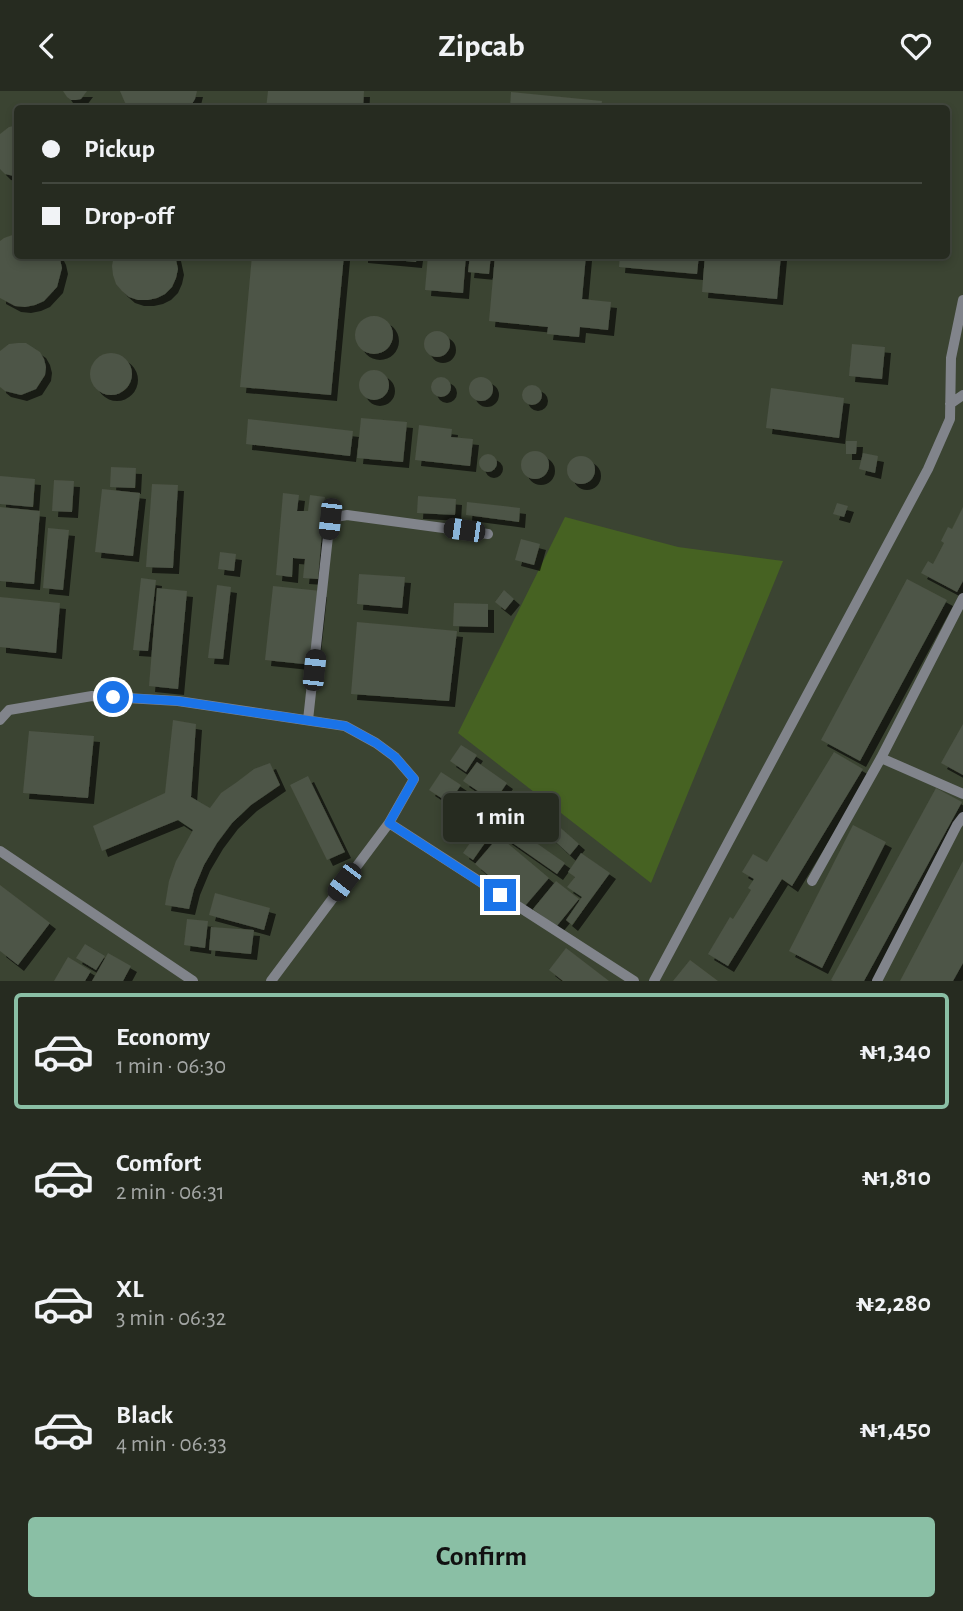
<!DOCTYPE html>
<meta charset="utf-8">
<style>
:root{--surface:#262b20;--page:#32372d;--text:#f1f3f6;--muted:#a4a7a5;--line:#42473e;--accent:#8abfa5}
body{margin:0;font-family:"Alegreya Sans",sans-serif;background:var(--page);color:var(--text);height:100vh;display:flex;flex-direction:column;font-size:26px;white-space:nowrap}
*{box-sizing:border-box;margin:0}
p{font-size:23px;color:var(--muted)}
.icon{flex:none;width:38px;height:38px;fill:none;stroke:currentColor;stroke-width:2;stroke-linecap:round;stroke-linejoin:round}
.map{position:relative;height:890px;overflow:hidden}
.details{display:flex;flex-direction:column;background:var(--surface);flex:1}
.details>*{flex:none}
.guide{position:absolute;left:14px;top:14px;width:936px;height:154px;border-radius:7px;box-shadow:0 4px 10px #0003,0 0 0 2px var(--line);display:grid;align-content:center;height:154px;padding:0 28px;background:var(--surface)}
.end{position:absolute;width:32px;height:32px;margin:-16px;border:9px solid #1a73e8;background:#fff;box-shadow:0 0 0 4px #fff}
.from{border-radius:50%}
.bubble{position:absolute;height:49px;border-radius:7px;background:var(--surface);box-shadow:0 4px 10px #0003,0 0 0 2px var(--line);font-size:23px;font-weight:600;line-height:49px;text-align:center}
.car{position:absolute;width:21px;height:42px;margin:-21px -10px;border-radius:9px;box-shadow:0 0 5px 2px #0007;background:linear-gradient(#222 24%,#8ab4d8 0 40%,#222 0 76%,#8ab4d8 0 86%,#222 0)}
.guide b{display:flex;align-items:center;gap:24px;height:66px;font-size:26px}
.guide b+b{border-top:2px solid var(--line)}
.guide i{width:18px;height:18px;background:var(--text)}
ul{padding:12px 0 0;list-style:none}
li{display:flex;align-items:center;gap:21px;height:116px;margin:0 14px 10px;padding:0 14px;border:4px solid transparent;border-radius:7px}
li div{flex:1}
li b{display:block;font-size:26px}
li em{font-style:normal;font-weight:600}
li.on{border-color:var(--accent)}
li>.icon{width:63px;height:63px;stroke-width:1.5}
.cta{display:flex;gap:14px;margin-top:auto;padding:14px 28px}
.cta a{flex:1;height:80px;border-radius:7px;background:var(--accent);color:#111;font-size:28px;font-weight:600;line-height:80px;text-align:center}
header{display:flex;justify-content:space-between;align-items:center;height:91px;padding:0 28px;background:var(--surface);font-size:32px;font-weight:600}
.map>svg:first-child{display:block}
</style>
<header><svg class="icon" aria-label="back" viewBox="0 0 24 24"><path d="M15 5l-7 7 7 7"/></svg>Zipcab<svg class="icon" aria-label="heart" viewBox="0 0 24 24"><path d="M12 20l-8-8c-3-5 5-10 8-4 3-6 11-1 8 4z"/></svg></header>
<div class="map">
<svg width="963" height="890" viewBox="0 0 963 890">
<defs>
<filter id="shadow"><feDropShadow dx="6" dy="6" stdDeviation="0" flood-color="#0009"/></filter>
</defs>
<rect width="100%" height="100%" fill="#32392b"/>
<path fill="#3b4432" fill-rule="evenodd" d="M0 0H963V890H0ZM18 18H947V164H18Z"/>
<path fill="#466222" d="M565 426 678 456 783 470 651 792 458 642Z"/>
<path fill="#4d5446" filter="url(#shadow)" d="M63 0H87L81 8 76 9H71L67 6Z
M120 0H197L195 8 189 18H130L126 14Z
M268 0H364L363 18H266Z
M511 1 602 10 601 18H510Z
M18 34V86L5 83 0 78V43L9 36Z
M18 142V164H58L60 168 62 177 57 196 44 210 35 214 25 216 15 215 0 207V150L4 147Z
M114 164H175L178 178 176 187 172 196 165 203 157 207 148 209H138L129 206 122 200 116 193 113 184 112 175Z
M252 164H344L331 304 240 296Z
M362 164H417L416 171 362 166Z
M428 164H466L463 202 425 199Z
M470 164H491L489 183 468 181Z
M495 164H586L582 208 611 211 608 239 580 236 579 246 547 243 548 236 489 230Z
M620 164H699L697 183 619 176Z
M705 164H781L777 208 702 201Z
M355 244a19 19 0 1 1 38 0a19 19 0 1 1-38 0Z
M424 253a13 13 0 1 1 26 0a13 13 0 1 1-26 0Z
M18 252H26L40 261 44 268 46 276 45 284 36 298 21 304 5 300 0 296V260L9 253Z
M852 253 885 256 882 288 849 285Z
M90 283a21 21 0 1 1 42 0a21 21 0 1 1-42 0Z
M359 294a15 15 0 1 1 30 0a15 15 0 1 1-30 0Z
M431 296a10 10 0 1 1 20 0a10 10 0 1 1-20 0Z
M469 298a12 12 0 1 1 24 0a12 12 0 1 1-24 0Z
M522 304a10 10 0 1 1 20 0a10 10 0 1 1-20 0Z
M771 297 844 307 839 347 766 337Z
M361 327 407 331 403 371 357 367Z
M248 328 353 340 350 365 246 353Z
M419 334 452 338 451 346 473 348 470 375 415 369Z
M846 350H857L856 363H846Z
M521 374a14 14 0 1 1 28 0a14 14 0 1 1-28 0Z
M863 362 878 365 875 382 859 378Z
M479 372a9 9 0 1 1 18 0a9 9 0 1 1-18 0Z
M567 379a14 14 0 1 1 28 0a14 14 0 1 1-28 0Z
M111 376 136 377 135 397 110 396Z
M0 385 35 388 33 416 0 413Z
M54 389 74 390 72 421 52 420Z
M152 393 178 394 173 477 146 476Z
M102 398 140 402 133 465 95 461Z
M283 402 299 404 297 420H308L310 404 325 406 318 488 303 487 305 468 293 467 292 486 276 484Z
M418 405 456 408 455 424 417 422Z
M467 411 520 417 519 431 466 424Z
M837 412 848 415 844 426 833 423Z
M0 416 40 420 34 493 0 490Z
M963 416V490L957 501 921 482 928 470 933 473 944 452 941 450 948 436 952 438Z
M48 437 69 439 63 499 43 497Z
M521 448 540 453 534 474 515 469Z
M220 461 236 463 234 480 218 478Z
M359 483 405 486 402 517 357 513Z
M141 487 156 489 148 560 133 559Z
M907 488 947 509 860 670 821 649Z
M217 494 231 496 223 568 208 567Z
M273 495 321 500 313 574 265 569Z
M157 497 187 500 178 598 149 595Z
M504 499 514 508 505 519 495 511Z
M0 506 60 512 56 562 0 556Z
M454 512 488 513V536L453 535Z
M357 531 457 540 449 610 351 603Z
M173 629 196 633 191 706 210 717 221 702 237 691 254 678 270 672 280 694 251 714 232 732 217 752 204 774 194 798 189 818 165 814 169 790 176 770 193 739 178 729 102 760 93 735 165 702Z
M963 633V684L941 672Z
M29 640 94 645 88 707 23 702Z
M461 654 477 664 466 681 450 670Z
M834 661 863 678 792 795 782 788 728 875 708 863 730 826 733 828 751 799 748 797 754 788 742 781 753 763 767 771Z
M477 671 507 692 494 711 463 690Z
M441 681 461 694 449 712 429 699Z
M308 685 345 761 327 769 290 694Z
M936 697 962 711 864 890H833L831 889Z
M503 704 518 713 505 730 565 772 557 783 494 739 473 769 463 762Z
M555 732 579 753 570 764 546 742Z
M853 734 886 751 822 877 789 860Z
M499 745 549 787 525 815 475 773Z
M581 762 610 782 572 834 566 829 582 806 567 796 575 786 568 781Z
M963 770V872L953 890H900Z
M556 790 579 808 556 836 533 818Z
M0 794 50 832 18 874 0 860Z
M215 802 270 817 264 839 209 824Z
M187 828 208 830 205 857 184 854Z
M211 836 254 839 251 863 209 859Z
M85 853 105 865 96 879 76 867Z
M566 857 609 890H563L549 879Z
M108 862 131 875 123 890H92Z
M68 866 91 880 85 890H54Z
M690 869 718 890H673Z"/>
<g fill="none" stroke-linecap="round" stroke-linejoin="round">
<path stroke="#81848b" stroke-width="10" d="M950 313 963 304
M0 629 9 619 92 605 178 610 345 635 376 652 395 666 414 688 389 732 271 890
M308 629 330 427 347 424 488 443
M881 667 963 703
M389 732 634 890
M0 760 193 890
M812 790 881 667 963 507
M654 890 928 378 950 328 951 267 963 209
M877 890 957 734 963 726"/>
</g>
<g fill="none" stroke-linecap="round" stroke-linejoin="round">
<path stroke="#1a73e8" stroke-width="9" d="M113 606 178 610 345 635 376 652 395 666 414 688 389 732 500 804"/>
</g>
</svg>
<i class="end from" style="left:113px;top:606px"></i>
<i class="end" style="left:500px;top:804px"></i>
<div class="bubble" style="left:443px;top:702px;width:116px">1 min</div>
<i class="car" style="left:330px;top:428px;rotate:186deg"></i>
<i class="car" style="left:464px;top:439px;rotate:278deg"></i>
<i class="car" style="left:314px;top:579px;rotate:6deg"></i>
<i class="car" style="left:344px;top:791px;rotate:217deg"></i>
<div class="guide">
<b><i class="from"></i>Pickup</b>
<b><i></i>Drop-off</b>
</div>
</div>
<section class="details">
<ul>
<li class="on"><svg class="icon" aria-label="car" viewBox="0 0 24 24"><path d="M5 17H2v-5l4-1 3-4h7l3 4 3 1v5h-3M9 17h6M6 11h13"/><circle cx="7" cy="17" r="2"/><circle cx="17" cy="17" r="2"/></svg><div><b>Economy</b><p>1 min · 06:30</p></div><em>₦1,340</em></li>
<li><svg class="icon" aria-label="car" viewBox="0 0 24 24"><path d="M5 17H2v-5l4-1 3-4h7l3 4 3 1v5h-3M9 17h6M6 11h13"/><circle cx="7" cy="17" r="2"/><circle cx="17" cy="17" r="2"/></svg><div><b>Comfort</b><p>2 min · 06:31</p></div><em>₦1,810</em></li>
<li><svg class="icon" aria-label="car" viewBox="0 0 24 24"><path d="M5 17H2v-5l4-1 3-4h7l3 4 3 1v5h-3M9 17h6M6 11h13"/><circle cx="7" cy="17" r="2"/><circle cx="17" cy="17" r="2"/></svg><div><b>XL</b><p>3 min · 06:32</p></div><em>₦2,280</em></li>
<li><svg class="icon" aria-label="car" viewBox="0 0 24 24"><path d="M5 17H2v-5l4-1 3-4h7l3 4 3 1v5h-3M9 17h6M6 11h13"/><circle cx="7" cy="17" r="2"/><circle cx="17" cy="17" r="2"/></svg><div><b>Black</b><p>4 min · 06:33</p></div><em>₦1,450</em></li>
</ul>
<div class="cta"><a>Confirm</a></div>
</section>
